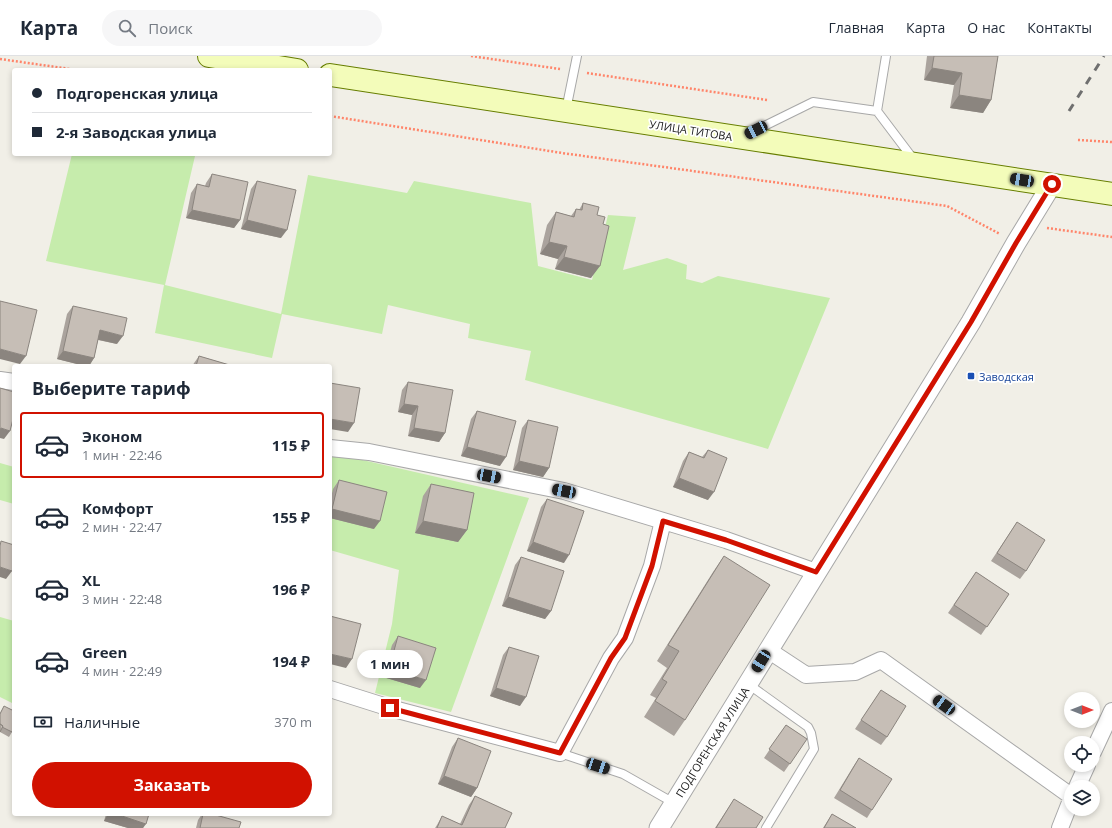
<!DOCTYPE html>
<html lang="ru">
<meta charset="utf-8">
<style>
:root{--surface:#fff;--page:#f6f6f7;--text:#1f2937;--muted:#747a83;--line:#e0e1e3;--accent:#d11100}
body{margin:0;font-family:"Open Sans",sans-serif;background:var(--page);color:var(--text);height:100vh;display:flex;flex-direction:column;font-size:15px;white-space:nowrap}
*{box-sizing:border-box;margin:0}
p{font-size:13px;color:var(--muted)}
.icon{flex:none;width:22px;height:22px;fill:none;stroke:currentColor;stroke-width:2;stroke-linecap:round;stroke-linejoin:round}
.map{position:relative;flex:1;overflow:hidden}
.sheet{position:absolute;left:12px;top:308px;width:320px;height:452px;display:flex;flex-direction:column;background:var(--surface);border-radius:4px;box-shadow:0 2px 6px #0003}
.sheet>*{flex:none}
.top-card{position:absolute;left:12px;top:12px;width:320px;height:88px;border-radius:4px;box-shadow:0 2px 6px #0003;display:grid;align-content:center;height:88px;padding:0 20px;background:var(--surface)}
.needle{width:26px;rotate:90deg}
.controls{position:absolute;left:1064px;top:636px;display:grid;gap:8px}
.controls a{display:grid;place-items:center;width:36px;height:36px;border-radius:50%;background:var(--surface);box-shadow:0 2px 6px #0003;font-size:20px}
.end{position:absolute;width:18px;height:18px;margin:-9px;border:5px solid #d11100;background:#fff;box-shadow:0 0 0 2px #fff}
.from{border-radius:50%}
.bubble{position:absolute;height:28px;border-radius:14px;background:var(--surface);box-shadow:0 2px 6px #0003;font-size:13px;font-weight:700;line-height:28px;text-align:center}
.car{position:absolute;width:12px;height:24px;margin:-12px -6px;border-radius:5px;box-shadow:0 0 3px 1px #0007;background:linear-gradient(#222 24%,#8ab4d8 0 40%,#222 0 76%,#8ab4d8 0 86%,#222 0)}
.top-card b{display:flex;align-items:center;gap:14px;height:38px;font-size:15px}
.top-card b+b{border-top:1px solid var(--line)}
.top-card i{width:10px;height:10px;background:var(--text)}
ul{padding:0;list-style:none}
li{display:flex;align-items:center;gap:12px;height:66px;margin:0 8px 6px;padding:0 12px;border:2px solid transparent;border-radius:4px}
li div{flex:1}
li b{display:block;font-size:15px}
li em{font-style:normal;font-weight:700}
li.selected{border-color:var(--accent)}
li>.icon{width:36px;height:36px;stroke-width:1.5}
h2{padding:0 20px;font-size:18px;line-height:48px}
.pay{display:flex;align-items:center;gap:10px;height:44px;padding:0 20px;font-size:15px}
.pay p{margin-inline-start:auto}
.cta{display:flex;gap:8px;margin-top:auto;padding:8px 20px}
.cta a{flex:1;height:46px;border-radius:24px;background:var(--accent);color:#fff;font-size:16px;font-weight:700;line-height:46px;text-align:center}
header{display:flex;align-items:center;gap:24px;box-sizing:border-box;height:56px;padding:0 20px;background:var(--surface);border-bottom:1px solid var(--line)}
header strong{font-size:19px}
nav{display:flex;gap:22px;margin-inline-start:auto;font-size:14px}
.search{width:280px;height:36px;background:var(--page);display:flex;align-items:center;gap:10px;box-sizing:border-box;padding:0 14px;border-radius:22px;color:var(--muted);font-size:15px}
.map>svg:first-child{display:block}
</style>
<header>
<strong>Карта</strong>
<div class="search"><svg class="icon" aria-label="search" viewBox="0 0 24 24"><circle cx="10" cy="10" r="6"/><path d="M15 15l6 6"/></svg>Поиск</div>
<nav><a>Главная</a><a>Карта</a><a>О нас</a><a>Контакты</a></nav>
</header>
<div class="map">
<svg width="1112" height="772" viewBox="0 0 1112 772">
<rect width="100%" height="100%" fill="#f1efe7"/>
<path fill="#c6ecac" d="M72 98H181L195 100 165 229 281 258 308 119 407 137 414 125 531 147 538 210 592 224 608 159 636 161 623 214 667 202 687 209 686 223 702 227 718 220 830 242 768 393 525 324 531 295 468 282 470 268 388 249 382 278 282 258 272 302 155 277 164 229 46 205Z
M330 399 345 400 529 442 451 656 375 637 392 568 399 514 330 494Z
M0 407 14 411V448L0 444Z
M0 561 14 565V648L0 641Z"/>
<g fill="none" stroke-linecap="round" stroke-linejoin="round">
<defs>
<path id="service" d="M566 54 577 0
M877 55 886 0
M750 77 813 46 877 55 914 104
M748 628 808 671 811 677 814 693 766 772
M560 697 623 718 674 747"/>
<path id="minor" d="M0 324 14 326
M330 392 369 396 564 435 726 484 816 516
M768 594 806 619 855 616 881 604 1071 740
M330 633 390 652 560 697 611 602 625 582 652 510 663 465
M1093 696 1112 655
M1077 731 1087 709
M1060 772 1071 744"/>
<path id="tertiary" d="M659 772 971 266 1016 187 1052 128"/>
<path id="secondary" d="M209 0 297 14
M330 19 1112 138"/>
</defs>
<use href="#service" stroke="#a8a8a8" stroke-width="10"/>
<use href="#minor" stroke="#a8a8a8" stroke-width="18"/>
<use href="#tertiary" stroke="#a8a8a8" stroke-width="21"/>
<use href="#secondary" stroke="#677e01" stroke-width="24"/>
<path stroke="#ff856a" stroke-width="2.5" stroke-dasharray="2 2" stroke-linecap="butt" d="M471 0 560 13
M0 3 77 14
M587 17 767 44
M330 60 562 97 947 150 1000 178
M1078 84 1112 86
M1047 172 1112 181"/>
<use href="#service" stroke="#fff" stroke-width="8"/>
<use href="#minor" stroke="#fff" stroke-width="16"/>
<use href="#tertiary" stroke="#fff" stroke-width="19"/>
<use href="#secondary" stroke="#f3fcba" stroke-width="22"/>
<path stroke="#6f6f6f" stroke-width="3" stroke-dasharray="8 8" stroke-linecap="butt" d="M1069 55 1104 0"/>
</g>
<path fill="#aaa39d" d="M927 0H998L991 44 983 57 950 52 954 29 924 24Z
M212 118 240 164 234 172 186 162 191 137 197 128 205 130 206 127Z
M257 125 281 182 241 173 251 133Z
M583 147 597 159 591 222 555 213 558 203 540 198 547 169 556 156 571 160 576 153 579 154Z
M73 250 117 288 98 284 94 302 89 310H85L57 303 67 258Z
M199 300 233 310H192Z
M408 326 445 377 439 386 408 380 412 359 398 356 402 334Z
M477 355 500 410 461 400 471 363Z
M528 364 549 412 543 421 513 414 522 372Z
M708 394V444L673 431 683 405 689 396 702 401Z
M339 424 374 473 330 462V446L333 433Z
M431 428 467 474 458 486 415 477 423 440Z
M547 443 564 507 527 495 541 451Z
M1017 466 1026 515 1020 523 991 505Z
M724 500 685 664 674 680 644 661 656 642 650 639 667 612 657 605 713 516Z
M521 501 551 555 545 563 502 550 515 509Z
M976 516 1009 538 981 579 948 557Z
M398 580 420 632 383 621 392 589Z
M509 591 520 650 490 640 503 599Z
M881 634 887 681 881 689 855 673Z
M4 650 12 676 9 681 0 676V657Z
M786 669 807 683 784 716 764 702Z
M458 682 477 732 471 741 438 728 452 691Z
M859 702 872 754 867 762 834 742 853 711Z
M475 740 505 772H435L437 769 442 760 460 768 469 749Z
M734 743 756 772H715Z
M106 758H149L143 772H128L104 765Z
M202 758H212L239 772H196L198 764Z
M832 758 856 772H823Z"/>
<path fill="#8b857f" d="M932 12 962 17 954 29 924 24Z
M959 39 991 44 983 57 950 52Z
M192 154 240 164 234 172 186 162Z
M247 164 287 174 281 182 241 173Z
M549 186 567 190 558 203 540 198Z
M564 201 600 210 591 222 555 213Z
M100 274 123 280 117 288 95 283Z
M0 293 26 300 20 308 0 303Z
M63 295 94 302 89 310H85L57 303Z
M404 348 418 350 412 359 398 356Z
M330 363 354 367 348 376 330 373Z
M1 372 10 375 4 383 0 382V373Z
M414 372 445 377 439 386 408 380Z
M467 391 506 401 500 410 461 400Z
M519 405 549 412 543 421 513 414Z
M679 422 714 436 708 444 673 431Z
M332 453 380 465 374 473 330 462V456Z
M423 465 467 474 458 486 415 477Z
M533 486 569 499 564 507 527 495Z
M0 511 12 515 6 523 0 521Z
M508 541 551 555 545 563 502 550Z
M330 598 352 603 346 612 330 608Z
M389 613 426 624 420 632 383 621Z
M496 632 526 641 520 650 490 640Z
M444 720 477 732 471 741 438 728Z
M108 758H116L146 768 143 772H128L104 765Z"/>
<path fill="#c6beb6" stroke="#8b857f" d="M934 0H998L991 44 959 39 962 17 932 12Z
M212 118 248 126 240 164 192 154 197 128 209 131Z
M257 125 296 134 287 174 247 164Z
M583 147 599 151 597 159 605 161 603 168 609 170 600 210 564 201 567 190 549 186 556 156 574 161 576 153 582 154Z
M0 245 37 254 26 300 0 293Z
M73 250 127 262 123 280 100 274 94 302 63 295Z
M199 300 233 310H196Z
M408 326 453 334 445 377 414 372 418 350 404 348Z
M330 327 360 332 354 367 330 363Z
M0 332 14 336V359L10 375 1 372 0 374Z
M477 355 516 365 506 401 467 391Z
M528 364 558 371 549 412 519 405Z
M708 394 727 402 714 436 679 422 689 396 704 402Z
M339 424 387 436 380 465 332 453Z
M431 428 474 437 467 474 423 465Z
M547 443 584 455 569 499 533 486Z
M1017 466 1045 484 1026 515 997 497Z
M1 485 14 489V509L12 515 0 511V490Z
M724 500 770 529 685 664 655 645 667 626 662 623 679 595 668 589Z
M521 501 564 515 551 555 508 541Z
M976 516 1009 538 987 571 954 549Z
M330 560 361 568 352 603 330 598Z
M398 580 436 592 426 624 389 613Z
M509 591 539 600 526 641 496 632Z
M881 634 906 650 887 681 861 664Z
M4 650 14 655V673L12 676 2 671 3 670 0 668V658Z
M0 668 3 670 0 676Z
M786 669 807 683 790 708 769 693Z
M458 682 491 695 477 732 444 720Z
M859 702 892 723 872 754 840 734Z
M475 740 512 757 505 772H437L442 760 462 769Z
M734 743 763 761 756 772H716Z
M116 758H149L146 768Z
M203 758H212L241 766 239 772H200Z
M832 758 856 772H824Z"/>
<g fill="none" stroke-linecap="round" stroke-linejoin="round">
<path stroke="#d11100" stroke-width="5" d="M390 652 560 697 611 602 625 582 652 510 663 465 726 484 816 516 971 266 1016 187 1052 128"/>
</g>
<rect fill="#1a4fb4" stroke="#fff" stroke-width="1.5" x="967" y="316" width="8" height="8" rx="2"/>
<g text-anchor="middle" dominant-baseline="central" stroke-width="3.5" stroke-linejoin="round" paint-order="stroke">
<g font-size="11" fill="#212121" stroke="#fff">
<text transform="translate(691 74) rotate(9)">УЛИЦА ТИТОВА</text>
<text transform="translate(712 686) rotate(-58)">ПОДГОРЕНСКАЯ УЛИЦА</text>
</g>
<g font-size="11" fill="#164399" stroke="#fff" text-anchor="start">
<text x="979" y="320">Заводская</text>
</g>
</g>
</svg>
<div class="controls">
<a><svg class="needle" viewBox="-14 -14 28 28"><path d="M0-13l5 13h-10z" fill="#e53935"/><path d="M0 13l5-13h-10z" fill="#747a83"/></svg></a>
<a><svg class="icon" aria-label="locate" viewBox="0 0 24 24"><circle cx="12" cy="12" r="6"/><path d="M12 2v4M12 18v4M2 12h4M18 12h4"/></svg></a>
<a><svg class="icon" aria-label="layers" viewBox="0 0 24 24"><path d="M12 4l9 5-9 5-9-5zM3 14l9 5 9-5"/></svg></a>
</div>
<i class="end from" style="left:1052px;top:128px"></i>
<i class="end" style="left:390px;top:652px"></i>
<div class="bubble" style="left:357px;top:594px;width:66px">1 мин</div>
<i class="car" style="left:756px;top:74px;rotate:243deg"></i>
<i class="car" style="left:1022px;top:124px;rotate:279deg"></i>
<i class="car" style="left:489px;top:420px;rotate:101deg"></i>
<i class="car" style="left:564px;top:435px;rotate:281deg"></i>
<i class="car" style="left:761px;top:605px;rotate:212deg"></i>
<i class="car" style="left:944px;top:649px;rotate:306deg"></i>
<i class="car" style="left:598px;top:710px;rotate:108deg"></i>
<div class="top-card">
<b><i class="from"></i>Подгоренская улица</b>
<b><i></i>2-я Заводская улица</b>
</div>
<section class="sheet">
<h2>Выберите тариф</h2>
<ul>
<li class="selected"><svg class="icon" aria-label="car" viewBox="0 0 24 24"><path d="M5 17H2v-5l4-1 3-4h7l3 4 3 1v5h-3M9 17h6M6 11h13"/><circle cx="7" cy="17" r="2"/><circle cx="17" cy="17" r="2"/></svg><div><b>Эконом</b><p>1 мин · 22:46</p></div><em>115 ₽</em></li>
<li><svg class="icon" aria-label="car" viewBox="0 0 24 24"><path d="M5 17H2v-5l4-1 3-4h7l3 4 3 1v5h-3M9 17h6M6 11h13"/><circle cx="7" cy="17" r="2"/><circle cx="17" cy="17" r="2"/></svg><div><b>Комфорт</b><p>2 мин · 22:47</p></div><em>155 ₽</em></li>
<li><svg class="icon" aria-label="car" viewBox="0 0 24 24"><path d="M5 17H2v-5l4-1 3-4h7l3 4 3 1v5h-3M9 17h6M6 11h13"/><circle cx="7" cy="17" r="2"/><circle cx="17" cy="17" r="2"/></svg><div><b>XL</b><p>3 мин · 22:48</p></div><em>196 ₽</em></li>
<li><svg class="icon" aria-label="car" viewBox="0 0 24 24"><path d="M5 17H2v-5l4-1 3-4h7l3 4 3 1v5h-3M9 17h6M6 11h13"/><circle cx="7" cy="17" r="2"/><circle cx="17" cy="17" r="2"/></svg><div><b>Green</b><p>4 мин · 22:49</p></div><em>194 ₽</em></li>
</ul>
<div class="pay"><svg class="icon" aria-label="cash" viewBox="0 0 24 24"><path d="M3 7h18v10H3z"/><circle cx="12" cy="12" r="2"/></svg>Наличные<p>370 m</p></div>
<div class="cta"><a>Заказать</a></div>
</section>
</div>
